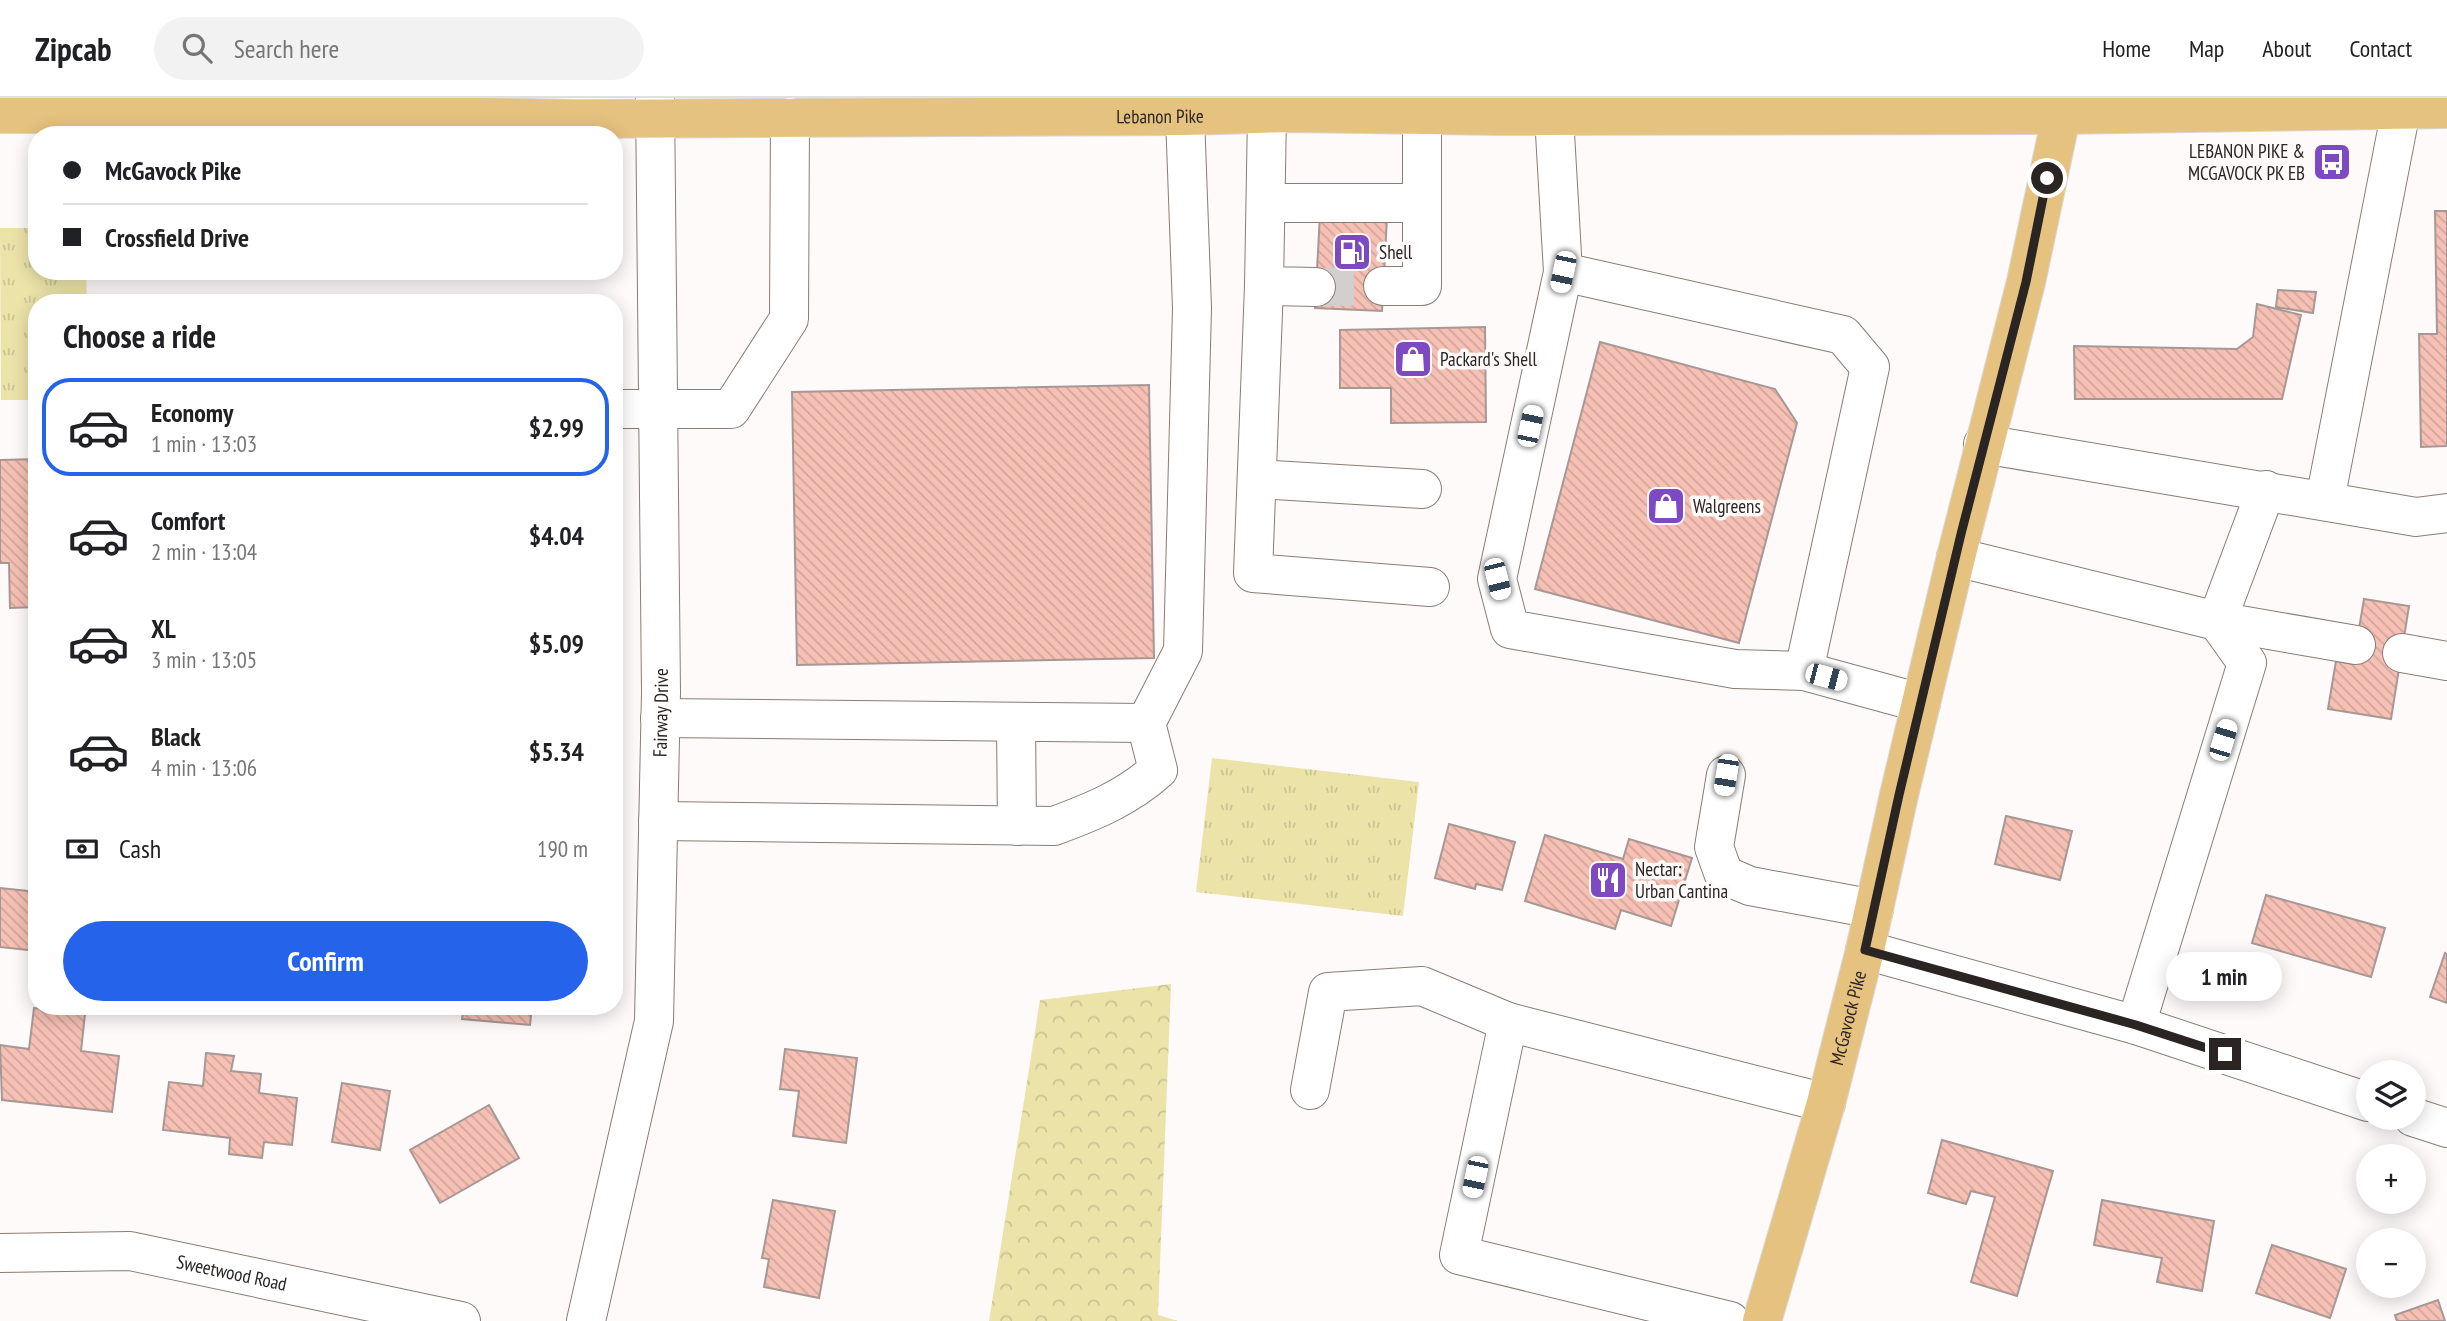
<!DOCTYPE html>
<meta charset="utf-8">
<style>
:root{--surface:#fff;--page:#f2f2f2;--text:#202124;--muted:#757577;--line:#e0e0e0;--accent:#2563eb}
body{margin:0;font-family:"PT Sans Narrow",sans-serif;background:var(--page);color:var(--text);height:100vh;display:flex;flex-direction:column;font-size:26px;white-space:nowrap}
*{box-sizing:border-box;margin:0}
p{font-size:23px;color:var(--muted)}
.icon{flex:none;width:38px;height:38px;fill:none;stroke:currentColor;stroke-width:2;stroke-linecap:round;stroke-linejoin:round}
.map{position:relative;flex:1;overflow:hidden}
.panel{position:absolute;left:28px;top:196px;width:595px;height:721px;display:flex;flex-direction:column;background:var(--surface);border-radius:28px;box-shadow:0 4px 18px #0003}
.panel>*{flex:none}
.guide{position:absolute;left:28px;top:28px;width:595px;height:154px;border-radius:28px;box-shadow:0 4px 18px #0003;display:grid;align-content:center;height:154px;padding:0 35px;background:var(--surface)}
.buttons{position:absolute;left:2356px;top:962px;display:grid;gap:14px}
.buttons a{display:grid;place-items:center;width:70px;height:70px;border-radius:50%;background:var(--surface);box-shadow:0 4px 18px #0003;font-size:35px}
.end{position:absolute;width:32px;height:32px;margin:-16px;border:9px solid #2a2522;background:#fff;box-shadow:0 0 0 4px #fff}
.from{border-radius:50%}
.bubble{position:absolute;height:49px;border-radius:24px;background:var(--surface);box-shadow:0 4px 18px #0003;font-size:23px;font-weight:700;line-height:49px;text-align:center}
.car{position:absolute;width:21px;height:42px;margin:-21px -10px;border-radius:9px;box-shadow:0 0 5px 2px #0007;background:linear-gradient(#fff 24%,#345 0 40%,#fff 0 76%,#345 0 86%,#fff 0)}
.guide b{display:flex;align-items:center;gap:24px;height:66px;font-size:26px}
.guide b+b{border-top:2px solid var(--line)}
.guide i{width:18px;height:18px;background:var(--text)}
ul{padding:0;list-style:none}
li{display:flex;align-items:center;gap:21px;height:98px;margin:0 14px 10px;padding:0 21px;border:4px solid transparent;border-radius:28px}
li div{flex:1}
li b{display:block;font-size:26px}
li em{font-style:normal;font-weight:700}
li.current{border-color:var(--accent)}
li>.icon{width:63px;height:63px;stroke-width:1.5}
h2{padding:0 35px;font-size:32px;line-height:84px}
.pay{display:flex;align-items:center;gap:18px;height:77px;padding:0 35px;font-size:26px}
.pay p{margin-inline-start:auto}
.cta{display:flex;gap:14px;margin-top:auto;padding:14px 35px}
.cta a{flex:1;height:80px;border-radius:42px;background:var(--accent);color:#fff;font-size:28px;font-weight:700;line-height:80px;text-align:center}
header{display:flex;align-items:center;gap:42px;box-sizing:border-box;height:98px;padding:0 35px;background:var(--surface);border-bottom:2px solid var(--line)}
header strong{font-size:33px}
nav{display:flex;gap:38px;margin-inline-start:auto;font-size:24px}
.search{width:490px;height:63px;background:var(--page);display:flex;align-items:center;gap:18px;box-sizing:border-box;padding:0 24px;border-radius:38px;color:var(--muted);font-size:26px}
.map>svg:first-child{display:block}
</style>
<header>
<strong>Zipcab</strong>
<div class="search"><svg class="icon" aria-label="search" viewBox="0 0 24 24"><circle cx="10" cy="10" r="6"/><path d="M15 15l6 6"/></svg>Search here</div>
<nav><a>Home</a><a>Map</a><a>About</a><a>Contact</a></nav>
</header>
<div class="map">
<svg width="2447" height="1223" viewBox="0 0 2447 1223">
<defs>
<pattern id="grass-tufts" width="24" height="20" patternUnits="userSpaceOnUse" patternTransform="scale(1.75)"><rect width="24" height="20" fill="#ece3a9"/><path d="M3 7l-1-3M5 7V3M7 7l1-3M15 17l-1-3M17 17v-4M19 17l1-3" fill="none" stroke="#cbc391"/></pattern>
<pattern id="forest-crowns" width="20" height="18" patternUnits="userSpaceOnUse" patternTransform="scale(1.75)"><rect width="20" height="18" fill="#ece3a9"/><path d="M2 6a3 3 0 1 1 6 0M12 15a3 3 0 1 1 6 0" fill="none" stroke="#cbc391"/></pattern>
<pattern id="building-back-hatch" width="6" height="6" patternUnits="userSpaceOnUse" patternTransform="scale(1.75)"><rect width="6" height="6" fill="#f6c0b4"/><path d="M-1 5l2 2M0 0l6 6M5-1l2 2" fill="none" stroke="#d3a59a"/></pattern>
</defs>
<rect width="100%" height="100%" fill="#fdfaf9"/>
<path fill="url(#grass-tufts)" d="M0 130H37V173H86L87 205H37V302H1Z
M1212 660 1419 684 1403 818 1196 794Z"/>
<path fill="url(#forest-crowns)" d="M1171 886 1158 1217 1178 1223H989L1040 902Z"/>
<path fill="url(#building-back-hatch)" stroke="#a79895" stroke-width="2" d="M2435 113H2447V348L2421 349 2419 236H2437Z
M1320 116 1387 119 1382 213 1315 210Z
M2278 192 2316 194 2313 215 2276 209Z
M2257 206 2301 217 2282 301H2075L2074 248 2237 251 2253 239Z
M1485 229 1486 324 1391 325V290H1340V232Z
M1600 244 1775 291 1797 325 1739 545 1535 491Z
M1149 287 1154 560 797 567 792 294Z
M37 361V509L10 510 9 465H0V362Z
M2364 501 2409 508 2391 621 2328 611 2336 563 2353 566Z
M2006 718 2072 733 2060 782 1995 766Z
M1449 726 1515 744 1502 792 1476 786 1475 791 1435 780Z
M1545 737 1623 761 1629 741 1692 760 1671 828 1621 812 1615 831 1525 803Z
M0 790 37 794V853L0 849Z
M2266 797 2385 830 2371 879 2252 845Z
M2445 855 2447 856V905L2430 899Z
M464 908H532L530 927 462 921Z
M34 910 85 916 81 953 119 958 112 1014 2 1002 0 947 29 951Z
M785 951 857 960 846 1045 793 1038 799 993 780 991Z
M206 955 234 958 231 973 261 976 259 995 297 1000 292 1047 264 1044 262 1060 229 1056 230 1040 163 1032 169 984 203 988Z
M342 985 390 993 380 1052 332 1044Z
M489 1007 519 1060 440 1105 410 1052Z
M1942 1042 2053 1073 2017 1198 1971 1184 1995 1099 1971 1093 1966 1106 1928 1095Z
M773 1102 835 1113 819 1200 764 1189 769 1161 762 1160Z
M2102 1102 2214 1123 2202 1193 2157 1184 2162 1160 2094 1147Z
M2272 1147 2346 1171 2330 1220 2256 1195Z
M2438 1202 2445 1223H2397L2395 1217Z"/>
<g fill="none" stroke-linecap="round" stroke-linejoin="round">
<path stroke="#d3cfce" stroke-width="38" stroke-dasharray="38 19" stroke-linecap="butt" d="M1316 189 1383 188"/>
<defs>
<g id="minor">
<path d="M1267 16 1264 188 1316 189"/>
<path d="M1554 18 1563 174 1497 481 1510 531 1735 571 1804 573 1870 269 1843 237 1563 174"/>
<path d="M1267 105H1422"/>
<path d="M1264 188 1253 475 1430 489"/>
<path d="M1383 188H1422V17"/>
<path d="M614 311H731L789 221 790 19"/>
<path d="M1983 346 2416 419 2447 415"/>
<path d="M1257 381 1422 391"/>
<path d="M2325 402 2401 12"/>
<path d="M1956 459 2217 523 2356 547"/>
<path d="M2402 555 2447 563"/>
<path d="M1804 573 1921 605"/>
<path d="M660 620 1146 625 1183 553 1192 210 1185 18"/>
<path d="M1016 624 1017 728"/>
<path d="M1726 677 1714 749 1724 777 1750 788 1874 811"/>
<path d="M658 723 1054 728C1092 714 1127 700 1158 672L1146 625"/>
<path d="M1865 852 2136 927 2368 1004"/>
<path d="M2136 927 2247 565 2217 523 2266 392"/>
<path d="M1310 992 1328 894 1422 888 1508 924"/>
<path d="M2413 1019 2447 1030"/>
<path id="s1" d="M0 1155 130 1153 461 1223"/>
<path id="s2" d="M586 1223 654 923 661 594 655 0"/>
<path d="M1730 1223 1459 1157 1508 924 1826 1005"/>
</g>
<g id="major">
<path id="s3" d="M0 16 393 17 576 21 1185 18 1291 15 1497 18 2060 17 2447 11"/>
<path id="s4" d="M1762 1223 1826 1005 1865 852 1899 697 1956 459 2026 184 2065 0"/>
</g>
</defs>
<use href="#minor" stroke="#897d75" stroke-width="40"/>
<use href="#major" stroke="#d9d8d7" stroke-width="40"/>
<use href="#minor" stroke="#fff" stroke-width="38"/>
<use href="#major" stroke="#e6c280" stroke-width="38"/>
</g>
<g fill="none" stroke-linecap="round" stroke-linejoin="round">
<path stroke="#2a2522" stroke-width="9" d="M2047 80 2026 184 1961 436 1899 697 1865 852 2136 927 2225 956"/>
</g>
<defs>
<symbol id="bus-square" viewBox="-11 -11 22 22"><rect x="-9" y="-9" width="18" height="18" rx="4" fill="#7d4ac2" stroke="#fdfaf9"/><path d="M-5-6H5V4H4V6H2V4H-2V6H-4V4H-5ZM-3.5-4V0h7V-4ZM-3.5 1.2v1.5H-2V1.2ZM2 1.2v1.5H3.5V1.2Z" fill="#fff"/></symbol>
<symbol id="fuel-square" viewBox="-11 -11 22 22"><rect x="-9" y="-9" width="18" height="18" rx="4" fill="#7d4ac2" stroke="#fdfaf9"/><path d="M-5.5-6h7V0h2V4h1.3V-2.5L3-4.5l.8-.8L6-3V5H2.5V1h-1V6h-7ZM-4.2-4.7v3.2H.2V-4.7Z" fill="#fff"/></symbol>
<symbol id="shop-square" viewBox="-11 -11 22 22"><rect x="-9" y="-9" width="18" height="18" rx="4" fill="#7d4ac2" stroke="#fdfaf9"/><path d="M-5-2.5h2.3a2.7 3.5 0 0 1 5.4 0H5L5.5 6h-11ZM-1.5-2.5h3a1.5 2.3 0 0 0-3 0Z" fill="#fff"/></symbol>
<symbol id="restaurant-square" viewBox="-11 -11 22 22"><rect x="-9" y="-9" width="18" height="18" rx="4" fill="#7d4ac2" stroke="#fdfaf9"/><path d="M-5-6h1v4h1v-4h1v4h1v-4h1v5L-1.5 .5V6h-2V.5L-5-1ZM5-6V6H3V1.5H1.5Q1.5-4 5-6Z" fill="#fff"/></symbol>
</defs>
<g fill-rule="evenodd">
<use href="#bus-square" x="2310" y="42" width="44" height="44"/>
<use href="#fuel-square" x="1330" y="132" width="44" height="44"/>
<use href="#shop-square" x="1391" y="239" width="44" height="44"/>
<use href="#shop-square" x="1644" y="386" width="44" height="44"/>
<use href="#restaurant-square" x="1586" y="760" width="44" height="44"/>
</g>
<g text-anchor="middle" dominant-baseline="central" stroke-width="7" stroke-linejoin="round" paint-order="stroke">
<g font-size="19" fill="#2a2522" stroke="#fdfaf9">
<text stroke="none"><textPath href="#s3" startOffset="1160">Lebanon Pike</textPath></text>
<text stroke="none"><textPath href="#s2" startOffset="616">Fairway Drive</textPath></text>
<text stroke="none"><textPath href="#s4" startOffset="315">McGavock Pike</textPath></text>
<text stroke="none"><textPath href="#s1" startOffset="234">Sweetwood Road</textPath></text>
</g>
<g font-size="19" fill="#2a2522" stroke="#fdfaf9" text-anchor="start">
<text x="2305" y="53" text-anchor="end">LEBANON PIKE &amp;<tspan x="2305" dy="22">MCGAVOCK PK EB</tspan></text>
<text x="1379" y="154">Shell</text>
<text x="1440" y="261">Packard's Shell</text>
<text x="1693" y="408">Walgreens</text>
<text x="1635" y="771">Nectar:<tspan x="1635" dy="22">Urban Cantina</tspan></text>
</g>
</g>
</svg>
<div class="buttons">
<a><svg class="icon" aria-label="layers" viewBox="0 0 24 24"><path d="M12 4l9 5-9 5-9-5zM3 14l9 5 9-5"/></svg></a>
<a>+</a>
<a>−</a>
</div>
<i class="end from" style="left:2047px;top:80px"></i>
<i class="end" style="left:2225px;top:956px"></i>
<div class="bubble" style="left:2166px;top:854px;width:116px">1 min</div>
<i class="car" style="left:1563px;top:174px;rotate:192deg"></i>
<i class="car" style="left:1530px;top:328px;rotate:12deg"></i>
<i class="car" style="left:1497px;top:481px;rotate:166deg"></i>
<i class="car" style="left:1826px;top:579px;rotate:105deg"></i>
<i class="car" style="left:2223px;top:642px;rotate:17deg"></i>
<i class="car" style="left:1726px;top:677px;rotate:189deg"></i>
<i class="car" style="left:1475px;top:1079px;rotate:192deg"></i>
<div class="guide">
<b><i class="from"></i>McGavock Pike</b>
<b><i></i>Crossfield Drive</b>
</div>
<section class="panel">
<h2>Choose a ride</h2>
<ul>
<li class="current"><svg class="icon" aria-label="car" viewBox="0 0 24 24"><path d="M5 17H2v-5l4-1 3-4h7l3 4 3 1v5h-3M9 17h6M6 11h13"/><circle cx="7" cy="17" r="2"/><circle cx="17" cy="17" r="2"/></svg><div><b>Economy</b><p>1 min · 13:03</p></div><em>$2.99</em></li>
<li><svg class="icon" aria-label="car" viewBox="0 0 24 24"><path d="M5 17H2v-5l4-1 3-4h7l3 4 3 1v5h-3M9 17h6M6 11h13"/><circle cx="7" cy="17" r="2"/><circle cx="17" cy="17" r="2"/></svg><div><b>Comfort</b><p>2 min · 13:04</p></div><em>$4.04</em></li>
<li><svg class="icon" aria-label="car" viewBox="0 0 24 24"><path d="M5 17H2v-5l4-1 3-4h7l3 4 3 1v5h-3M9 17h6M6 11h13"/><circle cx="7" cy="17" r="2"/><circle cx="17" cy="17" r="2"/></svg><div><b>XL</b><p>3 min · 13:05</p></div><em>$5.09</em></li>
<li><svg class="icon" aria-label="car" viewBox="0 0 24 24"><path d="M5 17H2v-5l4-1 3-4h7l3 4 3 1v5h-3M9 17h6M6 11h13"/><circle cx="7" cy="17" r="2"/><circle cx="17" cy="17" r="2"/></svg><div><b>Black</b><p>4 min · 13:06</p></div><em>$5.34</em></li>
</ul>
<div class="pay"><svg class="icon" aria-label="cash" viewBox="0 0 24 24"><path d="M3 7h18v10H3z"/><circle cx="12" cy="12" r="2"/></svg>Cash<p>190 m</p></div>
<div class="cta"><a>Confirm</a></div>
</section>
</div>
